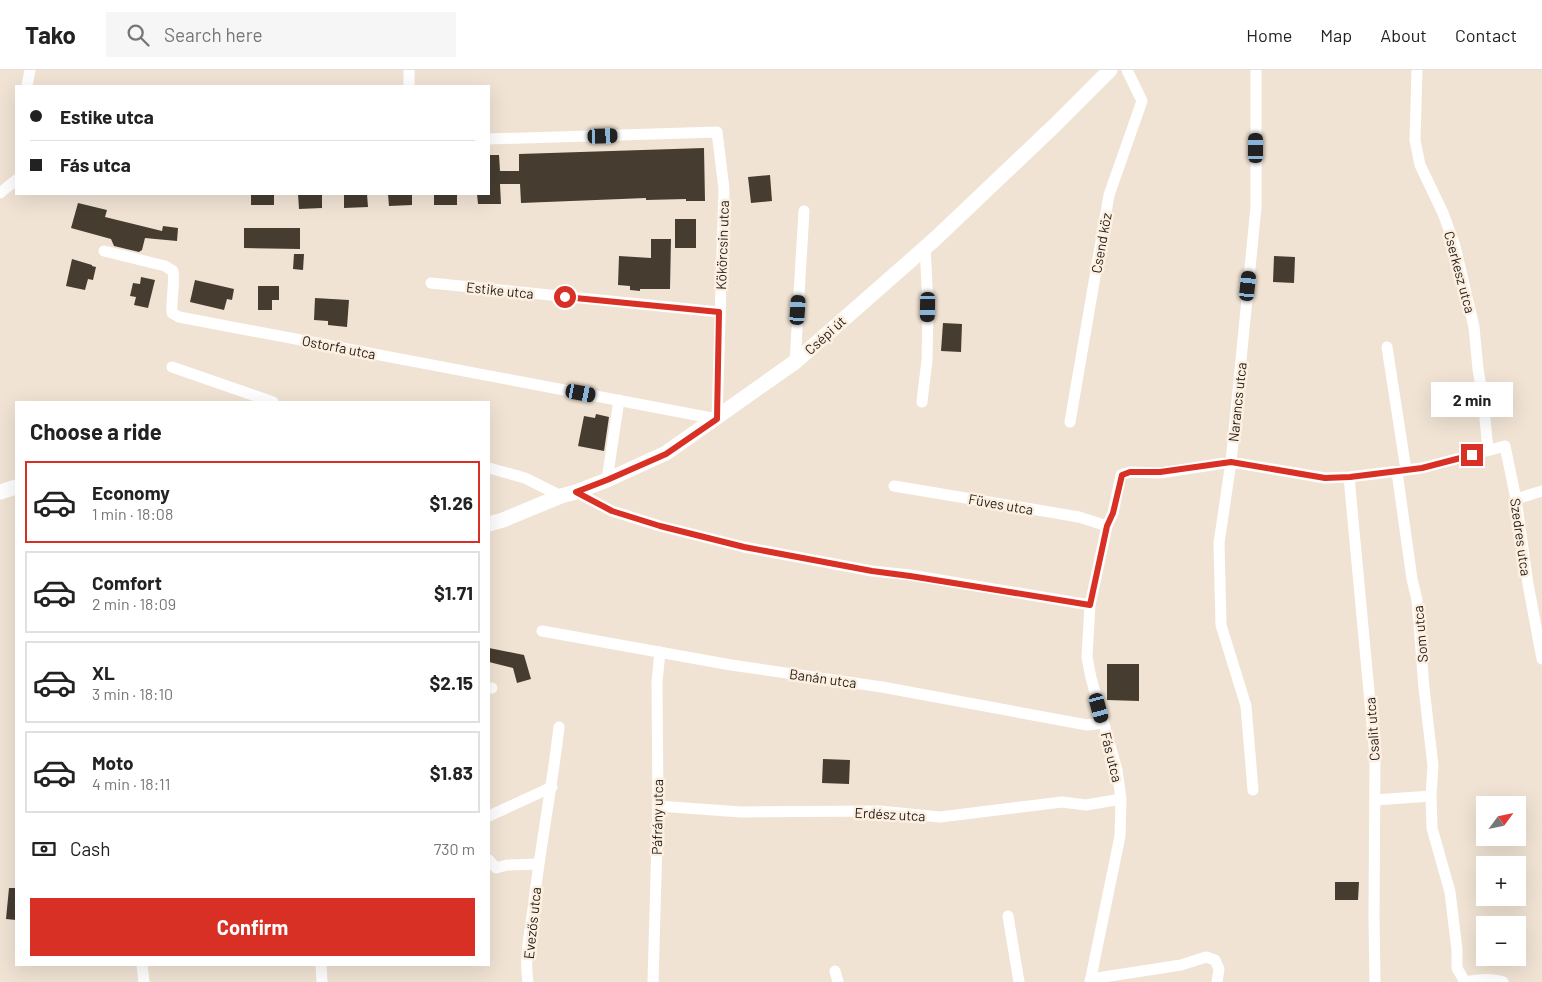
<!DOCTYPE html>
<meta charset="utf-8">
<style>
:root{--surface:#fff;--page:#f6f6f6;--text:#222;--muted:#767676;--line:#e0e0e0;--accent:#d93025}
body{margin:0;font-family:Barlow,sans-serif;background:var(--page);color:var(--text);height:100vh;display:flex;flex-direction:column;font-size:19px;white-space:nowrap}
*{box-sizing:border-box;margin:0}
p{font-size:16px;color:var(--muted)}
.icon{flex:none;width:28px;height:28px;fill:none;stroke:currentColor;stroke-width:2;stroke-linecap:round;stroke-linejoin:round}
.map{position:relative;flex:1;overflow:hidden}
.details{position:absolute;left:15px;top:331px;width:475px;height:565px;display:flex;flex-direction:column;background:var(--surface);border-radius:0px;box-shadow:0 5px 20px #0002}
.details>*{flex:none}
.banner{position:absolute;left:15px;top:15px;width:475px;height:110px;border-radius:0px;box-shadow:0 5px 20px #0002;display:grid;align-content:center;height:110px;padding:0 15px;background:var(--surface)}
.needle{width:32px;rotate:57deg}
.buttons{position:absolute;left:1476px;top:726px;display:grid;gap:10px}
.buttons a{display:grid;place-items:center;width:50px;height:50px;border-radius:0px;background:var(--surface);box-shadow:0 5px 20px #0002;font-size:25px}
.end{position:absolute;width:22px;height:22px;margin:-11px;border:6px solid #d93025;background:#fff;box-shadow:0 0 0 2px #fff}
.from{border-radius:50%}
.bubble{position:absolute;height:35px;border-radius:0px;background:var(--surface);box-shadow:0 5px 20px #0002;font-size:16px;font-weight:700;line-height:35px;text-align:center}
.car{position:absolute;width:15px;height:30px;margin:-15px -8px;border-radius:6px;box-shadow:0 0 4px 1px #0007;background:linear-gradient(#222 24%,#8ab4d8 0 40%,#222 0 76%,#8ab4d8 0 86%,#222 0)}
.banner b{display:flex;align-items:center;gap:18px;height:48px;font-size:19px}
.banner b+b{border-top:1px solid var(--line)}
.banner i{width:12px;height:12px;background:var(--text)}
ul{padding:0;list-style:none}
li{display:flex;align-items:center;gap:15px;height:82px;margin:0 10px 8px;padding:0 5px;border:2px solid var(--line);border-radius:0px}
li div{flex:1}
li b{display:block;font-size:19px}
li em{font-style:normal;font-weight:700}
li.active{border-color:var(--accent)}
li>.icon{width:45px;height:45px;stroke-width:1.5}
h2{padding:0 15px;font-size:22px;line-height:60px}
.pay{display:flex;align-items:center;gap:12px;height:55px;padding:0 15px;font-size:19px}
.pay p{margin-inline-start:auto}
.action{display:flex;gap:10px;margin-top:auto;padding:10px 15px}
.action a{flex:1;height:58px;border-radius:0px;background:var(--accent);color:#fff;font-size:20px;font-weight:700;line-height:58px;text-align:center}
header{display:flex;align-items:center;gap:30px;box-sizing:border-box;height:70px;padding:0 25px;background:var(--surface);border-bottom:1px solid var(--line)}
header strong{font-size:24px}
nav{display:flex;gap:28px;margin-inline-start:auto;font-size:18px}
.search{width:350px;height:45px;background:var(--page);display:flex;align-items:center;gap:12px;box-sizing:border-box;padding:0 18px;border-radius:0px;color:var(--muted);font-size:19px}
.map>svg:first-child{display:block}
</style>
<header>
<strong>Tako</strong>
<div class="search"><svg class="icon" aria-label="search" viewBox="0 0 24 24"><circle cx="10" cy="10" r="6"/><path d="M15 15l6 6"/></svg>Search here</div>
<nav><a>Home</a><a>Map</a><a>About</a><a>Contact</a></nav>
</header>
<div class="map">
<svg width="1542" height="912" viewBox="0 0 1542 912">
<rect width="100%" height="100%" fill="#f0e3d4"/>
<path fill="#463c30" d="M704 78 705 131H686V129L646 130V128L521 133 520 114H500L501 134H478L477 124H489V85H499L500 101H519V84Z
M770 105 772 131 751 133 748 107Z
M251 124H274V135H251Z
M298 124H322V138L299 139Z
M344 124H367L368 137 344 138Z
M388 124H412V135L389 136Z
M434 124H457V135H434Z
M78 133 107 140 105 147 162 161 163 156 178 158 177 171 145 168 142 180 139 182 114 176 111 169 71 158Z
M675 149H696V178H675Z
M244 158H300V179L244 178Z
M651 169H671L670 219H640V221L630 220V216L618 215 619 186 651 188Z
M294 184H304L303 200 293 199Z
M1274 186 1295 187 1294 213 1273 212Z
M72 189 92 195V196L96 197 93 210 88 209 85 220 66 216Z
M141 207 155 210 148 238 134 235 136 227 130 226 133 213 140 214Z
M195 210 234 219 232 230 227 229 224 240 190 232Z
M258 216H279V230H272V240H258Z
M315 228 349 230 347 257 328 255V251L314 250Z
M943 253 962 254 961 282 941 281Z
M596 344 609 347 604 381 578 376 584 346 595 348Z
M489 578 524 585 531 609 517 613 513 598 489 592Z
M1107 594H1139V631L1107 630Z
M823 689 850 690 849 714 822 713Z
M1335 812H1359L1358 830H1335Z
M9 818H16V850L6 849Z"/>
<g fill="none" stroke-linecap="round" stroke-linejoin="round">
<path stroke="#fff" stroke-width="11" d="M1417 0 1415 70 1420 95 1443 143 1455 176 1474 257 1478 299 1483 328 1488 380
M27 16 30 0
M409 16V0
M0 123 16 110
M104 181 165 196 173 201C175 215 171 228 172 243L179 247 717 349 724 119 717 62 489 69
M431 213 719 242
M1387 277 1406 400
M795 292 804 141
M172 297 273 332
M922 332 927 290 928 237 925 176
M1070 352 1109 125 1142 31 1127 0
M489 398 525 408 561 426
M1397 402 1412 509 1417 530 1424 618 1433 696 1431 726 1432 758 1450 822 1457 880V898L1465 912
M1349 407 1375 686 1374 847 1375 912
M607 410 619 330
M894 416 1079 447 1107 456
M576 422 612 441 660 456 744 477 872 501 910 505 1090 535
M1516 429 1542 421
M542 561 731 595 882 617 1087 655 1103 653
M489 618H492
M1253 720 1246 636 1221 555 1219 473 1231 392 1256 137V0
M1375 730 1431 726
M658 736 741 742 879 741 940 747 1062 732 1086 735 1121 729
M489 746 552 717
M489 790 496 798 507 795 538 794
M1008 846 1019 912
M142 895 144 912
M321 895 322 912
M835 901 838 912
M1091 909 1181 895 1206 887 1215 890 1219 899 1217 912
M528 912C524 889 530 862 533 839 540 778 552 718 559 657
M653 912 658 736 657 612 660 582
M1090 912 1120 766 1121 729 1117 700 1091 608 1087 587 1090 535 1107 456 1113 443 1121 405 1130 402 1160 403 1231 392 1325 408 1349 407 1422 398 1505 376 1516 429 1528 514 1542 589
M1465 912C1479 909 1491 908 1503 912"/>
<path stroke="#fff" stroke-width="15" d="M0 422 16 417
M489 454 503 450 561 426 576 422 607 410 666 383 795 292 935 169 1055 55 1110 0"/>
</g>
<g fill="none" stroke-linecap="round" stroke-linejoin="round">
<path stroke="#d93025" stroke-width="6" d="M565 227 719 242 717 349 666 384 607 410 576 422 612 441 660 456 744 477 872 501 910 506 1090 535 1107 456 1113 443 1122 405 1130 402H1160L1231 392 1325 408 1350 407 1422 398 1472 385"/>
</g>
<g text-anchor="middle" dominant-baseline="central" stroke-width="5" stroke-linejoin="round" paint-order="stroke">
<g font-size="14" fill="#221d18" stroke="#fdf0e1">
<text transform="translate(1101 173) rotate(-80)">Csend köz</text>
<text transform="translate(722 175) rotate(-88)">Kökörcsin utca</text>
<text transform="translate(1460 202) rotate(75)">Cserkesz utca</text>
<text transform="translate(500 220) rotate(6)">Estike utca</text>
<text transform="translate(825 265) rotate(-42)">Csépi út</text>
<text transform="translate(339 277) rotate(11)">Ostorfa utca</text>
<text transform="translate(1237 332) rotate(-84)">Narancs utca</text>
<text transform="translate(1001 434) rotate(10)">Füves utca</text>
<text transform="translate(1521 467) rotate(82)">Szedres utca</text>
<text transform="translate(1420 564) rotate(-95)">Som utca</text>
<text transform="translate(823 608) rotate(8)">Banán utca</text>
<text transform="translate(1372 659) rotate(-94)">Csalit utca</text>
<text transform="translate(1112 687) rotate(76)">Fás utca</text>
<text transform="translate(890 744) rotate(3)">Erdész utca</text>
<text transform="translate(657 747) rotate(-89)">Páfrány utca</text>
<text transform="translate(532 853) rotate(-84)">Evezős utca</text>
</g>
</g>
</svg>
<div class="buttons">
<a><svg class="needle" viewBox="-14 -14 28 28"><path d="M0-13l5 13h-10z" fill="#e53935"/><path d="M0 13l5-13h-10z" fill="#767676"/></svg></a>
<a>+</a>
<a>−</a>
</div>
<i class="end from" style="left:565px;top:227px"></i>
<i class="end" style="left:1472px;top:385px"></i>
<div class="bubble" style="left:1431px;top:312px;width:82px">2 min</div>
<i class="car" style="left:603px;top:66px;rotate:88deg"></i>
<i class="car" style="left:1256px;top:78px;rotate:0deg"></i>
<i class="car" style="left:1248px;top:216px;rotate:6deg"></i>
<i class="car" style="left:928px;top:237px;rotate:181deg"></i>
<i class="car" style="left:798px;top:240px;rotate:4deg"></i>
<i class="car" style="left:581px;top:323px;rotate:101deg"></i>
<i class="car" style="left:1099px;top:638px;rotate:165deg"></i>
<div class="banner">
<b><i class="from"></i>Estike utca</b>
<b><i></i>Fás utca</b>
</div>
<section class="details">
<h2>Choose a ride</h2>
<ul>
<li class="active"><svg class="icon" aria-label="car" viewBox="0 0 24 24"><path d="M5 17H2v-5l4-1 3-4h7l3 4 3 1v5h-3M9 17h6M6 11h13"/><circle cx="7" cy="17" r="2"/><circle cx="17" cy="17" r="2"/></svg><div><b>Economy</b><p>1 min · 18:08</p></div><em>$1.26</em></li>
<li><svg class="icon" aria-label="car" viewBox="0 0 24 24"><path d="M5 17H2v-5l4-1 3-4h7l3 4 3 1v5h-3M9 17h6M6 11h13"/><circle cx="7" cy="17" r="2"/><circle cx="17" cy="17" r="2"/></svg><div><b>Comfort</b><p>2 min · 18:09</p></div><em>$1.71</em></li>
<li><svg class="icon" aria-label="car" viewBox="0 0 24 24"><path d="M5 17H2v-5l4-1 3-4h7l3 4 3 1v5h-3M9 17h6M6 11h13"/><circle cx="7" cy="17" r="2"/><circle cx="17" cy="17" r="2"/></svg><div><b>XL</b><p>3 min · 18:10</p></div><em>$2.15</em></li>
<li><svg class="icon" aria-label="car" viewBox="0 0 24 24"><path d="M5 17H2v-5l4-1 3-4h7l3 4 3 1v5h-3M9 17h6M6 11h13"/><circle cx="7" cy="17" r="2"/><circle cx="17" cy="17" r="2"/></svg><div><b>Moto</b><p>4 min · 18:11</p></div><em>$1.83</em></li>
</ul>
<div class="pay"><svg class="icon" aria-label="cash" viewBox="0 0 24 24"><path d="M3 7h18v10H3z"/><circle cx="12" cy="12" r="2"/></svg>Cash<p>730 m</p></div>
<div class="action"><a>Confirm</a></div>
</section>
</div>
